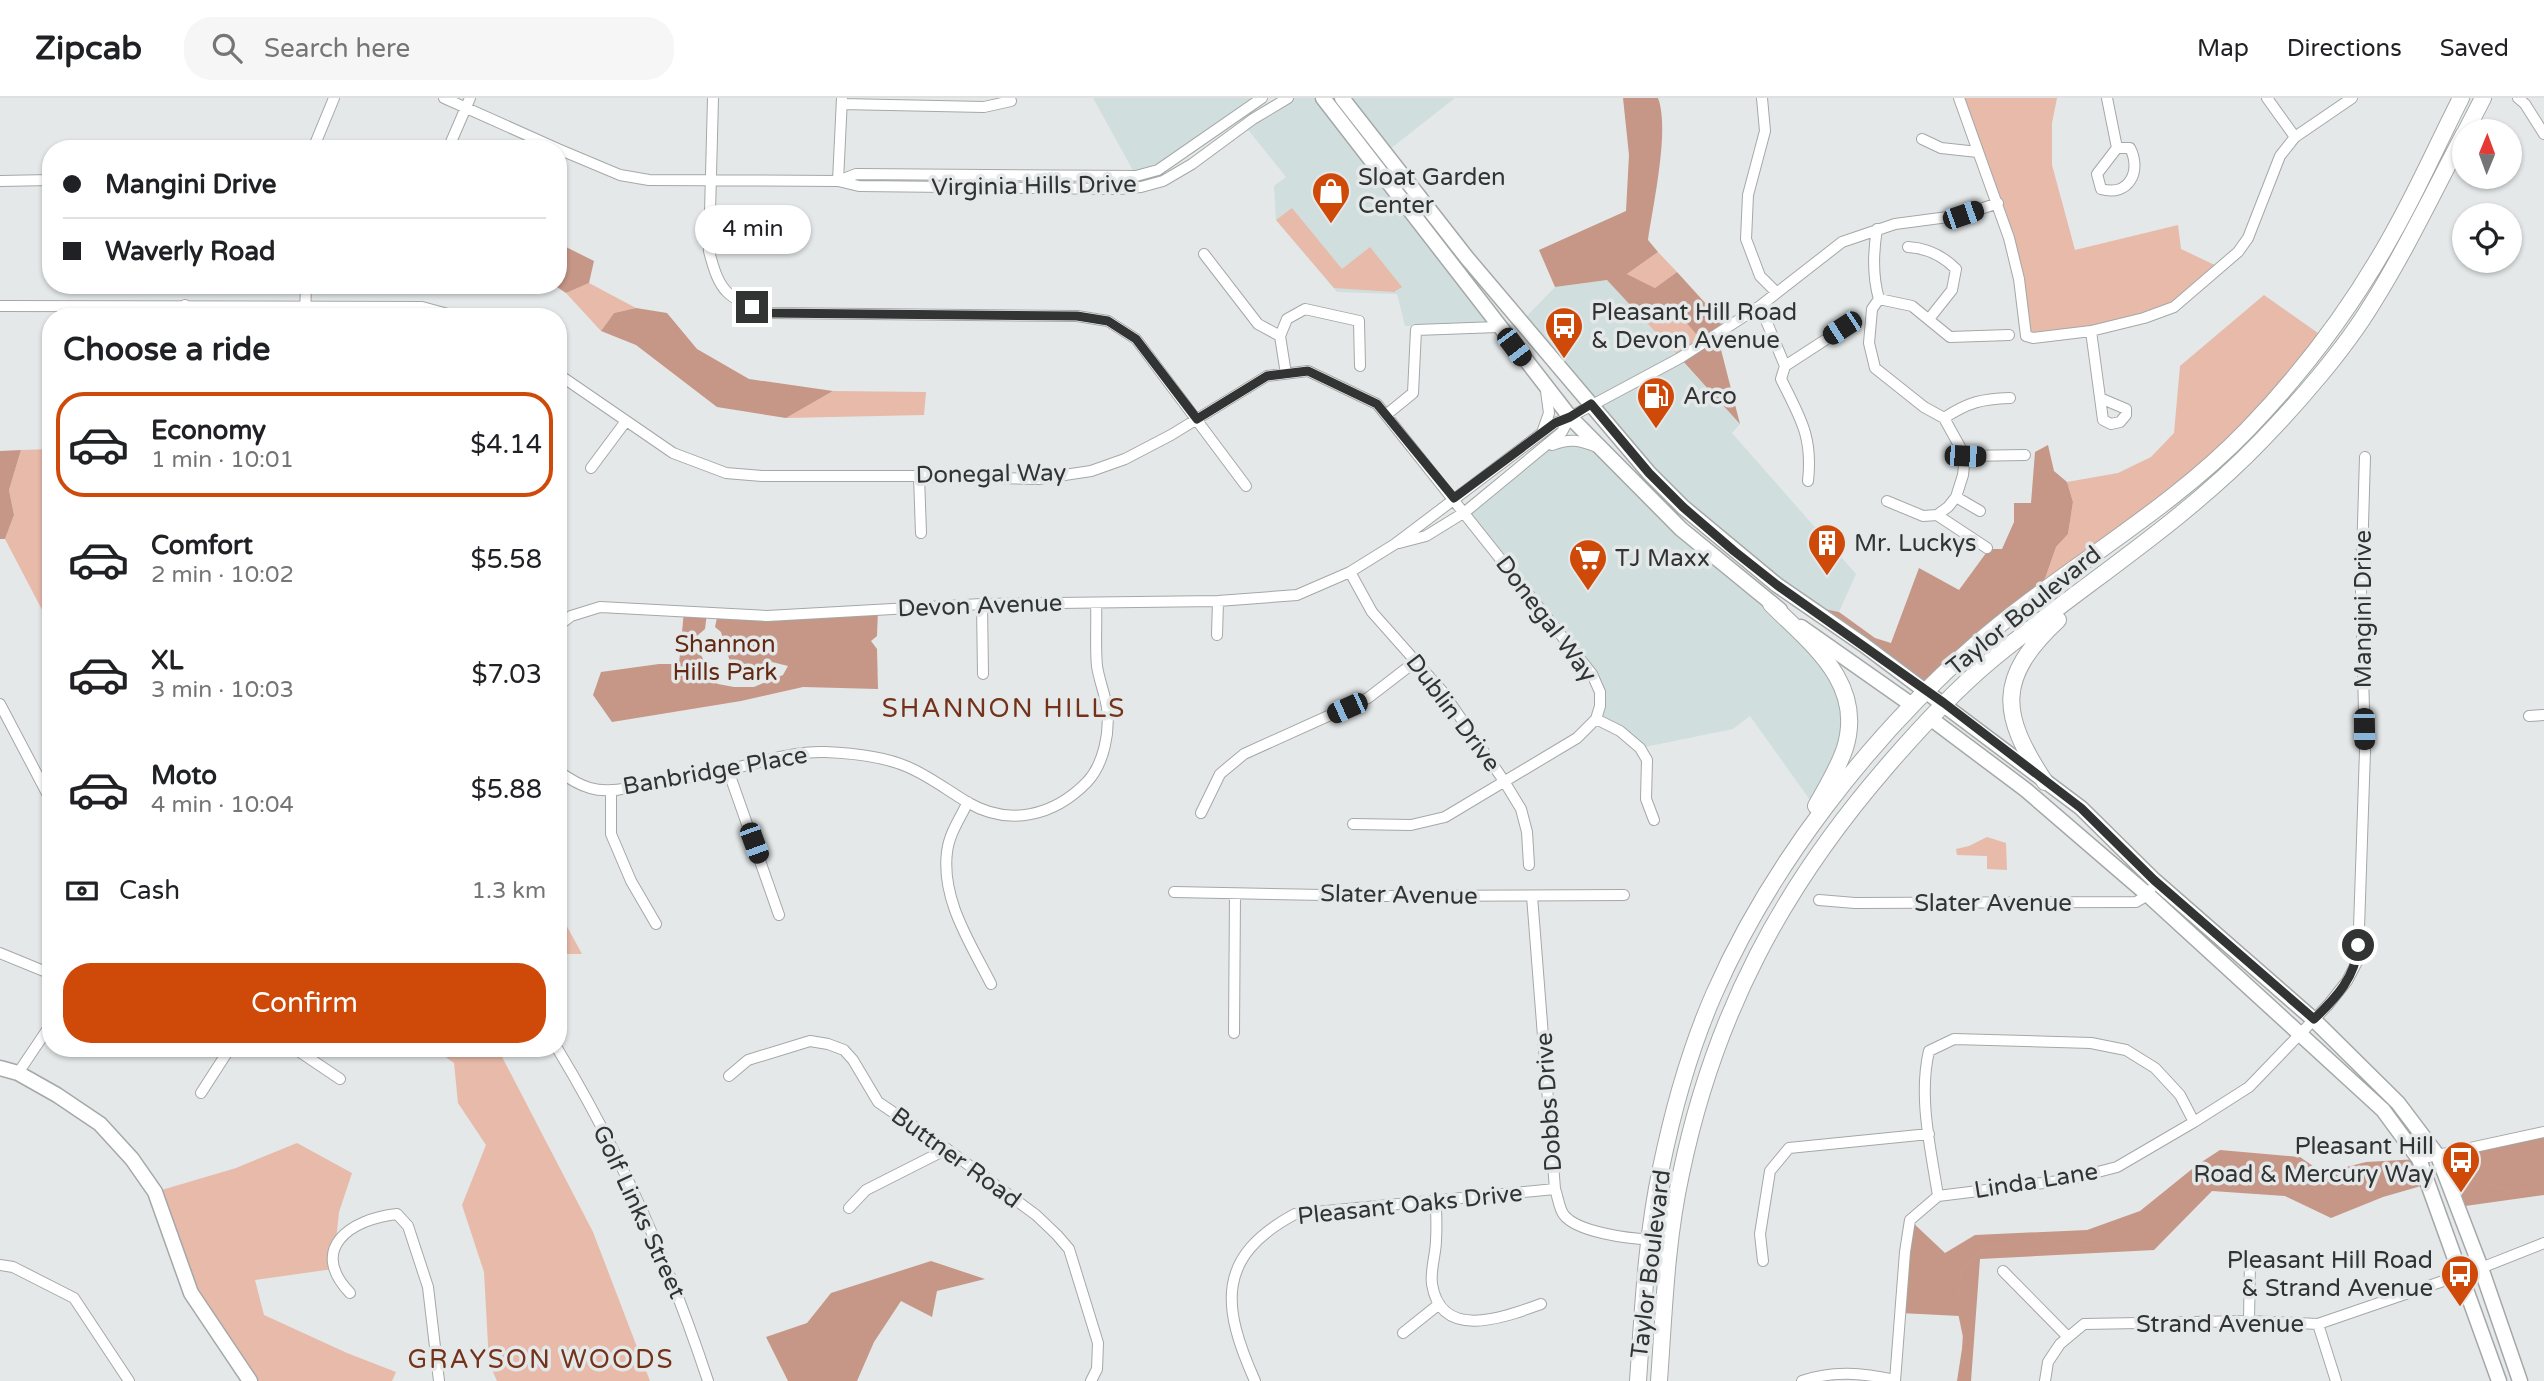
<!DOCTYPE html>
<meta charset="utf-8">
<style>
:root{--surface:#fff;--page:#f6f6f6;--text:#202124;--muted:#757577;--line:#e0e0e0;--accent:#cf4a09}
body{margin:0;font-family:"Varela Round",sans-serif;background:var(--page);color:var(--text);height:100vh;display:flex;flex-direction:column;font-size:26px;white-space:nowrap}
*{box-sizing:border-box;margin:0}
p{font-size:23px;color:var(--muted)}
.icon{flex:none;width:38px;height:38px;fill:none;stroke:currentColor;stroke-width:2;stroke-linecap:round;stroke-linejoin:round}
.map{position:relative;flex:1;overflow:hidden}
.panel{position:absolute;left:42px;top:210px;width:525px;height:749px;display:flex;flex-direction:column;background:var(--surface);border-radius:28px;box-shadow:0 2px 5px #0004}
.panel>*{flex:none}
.top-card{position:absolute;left:42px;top:42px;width:525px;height:154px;border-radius:28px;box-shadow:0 2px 5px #0004;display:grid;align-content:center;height:154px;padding:0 21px;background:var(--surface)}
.needle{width:46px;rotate:1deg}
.fabs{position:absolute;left:2452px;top:21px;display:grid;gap:14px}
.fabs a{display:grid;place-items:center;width:70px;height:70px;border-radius:50%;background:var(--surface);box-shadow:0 2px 5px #0004;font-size:35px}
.end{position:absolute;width:32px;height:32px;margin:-16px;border:9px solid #323434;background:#fff;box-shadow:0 0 0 4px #fff}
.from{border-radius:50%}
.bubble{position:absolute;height:49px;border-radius:24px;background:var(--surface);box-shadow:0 2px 5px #0004;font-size:23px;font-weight:600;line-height:49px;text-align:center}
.car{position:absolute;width:21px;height:42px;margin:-21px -10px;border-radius:9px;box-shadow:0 0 5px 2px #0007;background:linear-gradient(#222 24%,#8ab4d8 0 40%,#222 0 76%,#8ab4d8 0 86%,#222 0)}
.top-card b{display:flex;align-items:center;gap:24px;height:66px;font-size:26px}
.top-card b+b{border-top:2px solid var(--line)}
.top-card i{width:18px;height:18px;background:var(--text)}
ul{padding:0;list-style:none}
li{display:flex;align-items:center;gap:21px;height:105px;margin:0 14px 10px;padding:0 7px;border:4px solid transparent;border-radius:28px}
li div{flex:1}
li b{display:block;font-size:26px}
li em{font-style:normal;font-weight:600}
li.on{border-color:var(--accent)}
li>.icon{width:63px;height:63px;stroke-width:1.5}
h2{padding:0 21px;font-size:32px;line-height:84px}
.pay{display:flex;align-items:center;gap:18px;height:77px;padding:0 21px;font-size:26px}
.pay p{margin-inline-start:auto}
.button{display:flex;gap:14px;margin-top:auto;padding:14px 21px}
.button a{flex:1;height:80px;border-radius:28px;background:var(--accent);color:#fff;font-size:28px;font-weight:600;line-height:80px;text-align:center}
header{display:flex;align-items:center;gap:42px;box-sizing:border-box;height:98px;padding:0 35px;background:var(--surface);border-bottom:2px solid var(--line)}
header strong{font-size:33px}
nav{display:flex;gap:38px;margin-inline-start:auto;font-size:24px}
.search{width:490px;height:63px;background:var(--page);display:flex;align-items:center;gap:18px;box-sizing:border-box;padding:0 24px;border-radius:28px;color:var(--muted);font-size:26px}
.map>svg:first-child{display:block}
</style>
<header>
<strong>Zipcab</strong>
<div class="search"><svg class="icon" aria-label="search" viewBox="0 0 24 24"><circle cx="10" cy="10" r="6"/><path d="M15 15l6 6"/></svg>Search here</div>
<nav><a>Map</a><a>Directions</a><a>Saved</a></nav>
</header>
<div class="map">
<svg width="2544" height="1283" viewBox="0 0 2544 1283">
<rect width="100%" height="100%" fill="#e4e8e8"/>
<path fill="#d1dede" d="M1093 0H1262L1158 72 1136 78Z
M1288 0H1323L1497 227 1405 228 1397 196 1337 194 1276 122 1274 88 1286 79 1245 28Z
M1342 0H1455L1385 55Z
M1607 182 1740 326 1732 335 1856 476 1839 514 1805 507 1683 409 1521 224 1555 189Z
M1567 341 1597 349 1826 560 1850 622 1815 709 1750 618 1733 631 1640 650 1596 621 1600 594 1465 414 1542 351Z"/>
<path fill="#e7baaa" d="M1959 0H2057L2052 25V67L2075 152 2178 127 2181 151 2221 170 2174 209 2144 220 2026 238 2019 181Z
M1292 110 1342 171 1370 149 1402 189 1394 194 1334 190 1276 122Z
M1658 154 1677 174 1655 190 1627 176Z
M589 185 636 210 614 215 601 233 566 195Z
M2264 197 2325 240 2246 333 2040 495 2056 449 2068 436 2073 404 2067 384 2118 375 2151 359 2174 335 2180 268Z
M1678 215 1704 244 1680 260 1645 223Z
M833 293 926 294 924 317 786 320Z
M51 351V529L5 441 14 417 9 392 21 352Z
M1987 739 2006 745 2007 772 1987 771V758L1957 757 1956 751 1969 748Z
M558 812 582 856H558Z
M433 950H500L499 953 593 1134 650 1283H497L489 1265 484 1174 462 1107 486 1047 458 1005 454 965Z
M297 1045 352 1075 339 1114 333 1171 255 1182 264 1217 347 1255 396 1274 392 1283H250L191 1195 155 1094 236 1070Z"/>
<path fill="#c69686" d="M1623 0H1658C1670 31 1653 107 1648 142L1658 154 1627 176 1655 190 1677 174 1727 229 1717 236 1740 326 1680 260 1703 244 1678 215 1645 223 1607 182 1555 189 1539 152 1626 113 1629 57Z
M558 145 594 163 589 185 566 195 554 187H558Z
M636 210 667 215 697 251 749 281 833 293 786 320 717 309 636 247 601 233 614 215Z
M2048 347 2054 373 2067 384 2073 404 2068 436 2056 449 2040 495 1924 593 1805 507 1839 514 1875 540 1891 545 1919 470 1959 492 1989 451H2002L2014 424V405H2031L2035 354Z
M21 352 9 392 14 417 5 441H0V353Z
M878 512 877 538 871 543 877 551 878 591 803 589 741 603 612 624 593 597 601 574 659 566H679L684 513 707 515 705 531 698 537 697 549 706 567 698 572 688 570 682 578 707 579 718 586 734 589H754L783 577 788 568 768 563 758 571 746 572 742 569 731 567 721 534 715 529 718 515Z
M2544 1034V1097L2458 1109 2438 1058Z
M2220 1052 2300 1059 2323 1075 2366 1064 2419 1061 2428 1086 2383 1099 2331 1120 2285 1098 2212 1093 2154 1152 1980 1161 1971 1283H1957L1964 1238 1960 1218 1900 1215 1910 1122 1945 1155 1975 1137 2087 1132 2140 1113 2197 1067Z
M931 1163 985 1181 937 1193 932 1219 901 1203 874 1244 857 1283H788L766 1239 807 1225 831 1195Z"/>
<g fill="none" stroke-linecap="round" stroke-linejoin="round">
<path stroke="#c79887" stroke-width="2.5" d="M2468 1081 2516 1095 2544 1088
M1962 1283 1964 1238 1957 1204 1962 1172 1986 1148 2028 1151 2099 1147 2131 1138 2155 1126 2196 1088 2219 1075 2257 1072 2292 1075 2321 1093 2401 1072"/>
<defs>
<path id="street" d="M444 0 558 51
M713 0 709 153C720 196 727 199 767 215L1077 218 1108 223 1136 241 1246 388
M1262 0 1158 72 1136 78 856 76 838 83 859 88 1118 91 1141 89 1163 83 1192 66 1253 21 1288 0
M1762 0 1765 33 1748 97 1746 141 1760 178 1776 194
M1959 0 2009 140 2019 181 2026 238 2033 240 2091 233 2144 220 2174 209 2238 154 2248 140 2280 58 2295 39 2352 0
M2107 0 2117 50 2097 76 2101 91C2129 99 2142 73 2130 50H2117
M2267 0 2295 39
M2518 0 2525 6 2544 36
M842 6 984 9 1011 3
M1922 41 1941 50 1978 54
M313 51 334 0
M448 51 470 0
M558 51 620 77 649 82 838 83 842 0
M0 83 51 82
M1877 131C1873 155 1872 177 1879 201L1912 208 1950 239 2009 237
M1908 149C1927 150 1943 158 1956 171L1952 192 1929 221
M1204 156 1258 226 1280 238 1286 276
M1879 201 1872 211 1869 245 1875 270 1924 309 1944 320 1965 358 1963 377 1956 399 1948 409 1937 417 1923 418 1887 403
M0 208 422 209 459 219
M1760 208 1785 268 1842 231
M185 219V207
M305 219 306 187
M2091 233 2103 322 2111 326 2120 324 2126 317V311L2100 300
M1280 238 1287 221 1305 211 1359 223 1360 268
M1785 268 1781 281C1800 320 1813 338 1808 383
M558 276 673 355 726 375 762 378H919L1038 381 1091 373 1125 361 1171 337 1267 278 1308 273 1377 306 1592 576 1600 594V608L1596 621 1577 640 1445 719 1411 727 1353 726
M1386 317 1413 295 1416 232 1498 229
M1944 320C1969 304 1981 301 2010 300
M1543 332 1549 315 1546 293
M1552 347C1570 340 1579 342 1597 349
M1965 358 2025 357
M591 370 626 323
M919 378 921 435
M1956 399 1980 413
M1937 417 1987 450
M1399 445 1426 438 1465 414 1562 334 1570 319
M1350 474 1372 514 1442 593 1504 683 1521 711 1527 734 1529 767
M982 506 983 576
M558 528 571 518 600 509 767 518 982 506 1218 503 1297 497 1350 474 1395 446 1555 325 1570 319 1680 260 1760 208 1842 144 1895 126 1963 117 1998 105
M1217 537 1218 503
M0 606 51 703
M2529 618 2544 617
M1596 621 1620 633 1640 650 1647 662 1646 701 1654 722
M728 672 779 817
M558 673C568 680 579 687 590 690 609 696 630 689 648 686 676 681 704 678 731 671 762 664 793 653 825 654 851 655 883 658 908 669 929 678 947 692 967 704 1009 729 1054 718 1087 684 1104 666 1110 634 1107 610 1105 596 1099 582 1097 568 1095 548 1097 526 1096 505
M611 692V736L631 783 656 826
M968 704C960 720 949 736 947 754 941 802 971 846 991 886
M1201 715 1220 676 1244 656 1368 600 1416 563
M1174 794 1378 798 1624 797
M1532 798 1555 1091C1558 1099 1559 1111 1564 1117 1577 1134 1629 1141 1649 1141
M1819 802 1855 805 2136 804 2148 797 2150 792
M0 855 51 876
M1234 935 1235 796
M294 950 340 981
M557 950C620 1054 670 1168 708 1283
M18 975 51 926
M729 978 748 962 810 943 828 946 844 952 853 962 878 1004 947 1051 1036 1117 1057 1137 1069 1151 1098 1245 1097 1271 1091 1283
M201 995 230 950
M2194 1024 2180 997 2155 970 2126 952 2091 945 1954 941 1929 953C1918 999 1931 1052 1938 1098L2067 1082 2117 1069 2194 1024 2249 989 2328 907 2347 883 2357 864 2359 830 2365 653 2361 493 2365 359
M2419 1061 2544 1034
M1436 1104C1436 1116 1437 1129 1436 1142 1436 1156 1430 1172 1432 1186 1441 1244 1505 1219 1541 1206
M849 1110 866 1092 947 1051
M1763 1163 1760 1136 1770 1073 1789 1050 1929 1036
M0 1167 13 1169 74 1200 129 1283
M2003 1173 2068 1239
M350 1195C308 1151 350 1121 397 1116L408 1128 428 1189 439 1283
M2249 1223 2250 1161
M2318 1226 2336 1283
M1403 1235 1438 1207
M1255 1283C1222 1209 1215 1159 1295 1116L1555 1091
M1802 1283C1833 1272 1863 1275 1895 1282
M1895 1283 1905 1154 1910 1122 1938 1098
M2045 1283 2048 1264 2060 1246 2084 1226 2249 1223 2318 1226 2481 1170 2544 1145"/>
<path id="secondary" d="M1323 0 1570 319 1681 431 1780 512
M1342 0 1467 160 1649 375 1683 409 1777 487 1864 547 2081 710 2154 782 2313 921 2398 1005 2438 1058 2481 1170 2520 1283
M1801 529 1912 607
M1930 620 2026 692 2148 797 2383 1012 2419 1061 2499 1283
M0 970 18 975 57 997 100 1026 132 1061 155 1094 191 1195 250 1283"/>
<path id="primary" d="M2466 33 2483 0
M1771 506C1811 546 1865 585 1845 650 1838 671 1826 690 1816 708
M2045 684C2000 616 1996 580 2058 522
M1638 1283C1643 1212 1646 1140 1661 1070 1673 1012 1690 951 1714 896 1770 768 1869 640 1974 548 2061 472 2166 416 2247 332 2304 273 2354 206 2393 135 2418 91 2438 45 2461 0
M1659 1283C1664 1214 1666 1144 1681 1076 1714 917 1782 789 1888 667 1920 630 1953 594 1990 563 2079 489 2180 427 2260 344 2298 305 2344 252 2372 206 2406 152 2434 93 2464 36"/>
</defs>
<use href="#street" stroke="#a5a8a8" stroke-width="12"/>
<use href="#secondary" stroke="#a5a8a8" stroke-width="17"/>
<use href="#primary" stroke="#a5a8a8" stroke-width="18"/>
<use href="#street" stroke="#fff" stroke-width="10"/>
<use href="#secondary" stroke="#fff" stroke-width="14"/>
<use href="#primary" stroke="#fff" stroke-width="16"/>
</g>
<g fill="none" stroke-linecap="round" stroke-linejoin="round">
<path stroke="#323434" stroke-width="9" d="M752 209 767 215 1077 218 1108 223 1136 241 1197 321 1267 278 1308 273 1377 306 1454 400 1555 325 1570 319 1591 306 1649 375 1683 409 1734 453 1777 487 1944 605 2081 710 2154 782 2314 921C2336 900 2356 879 2358 847"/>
</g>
<defs>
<symbol id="shop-pin" viewBox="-11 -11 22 30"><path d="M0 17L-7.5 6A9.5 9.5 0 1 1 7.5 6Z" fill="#cf4a09" stroke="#e4e8e8"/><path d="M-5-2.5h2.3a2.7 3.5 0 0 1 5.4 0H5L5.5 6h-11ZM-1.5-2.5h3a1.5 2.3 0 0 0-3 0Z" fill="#fff"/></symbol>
<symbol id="bus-pin" viewBox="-11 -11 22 30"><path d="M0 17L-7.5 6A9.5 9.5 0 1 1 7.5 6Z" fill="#cf4a09" stroke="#e4e8e8"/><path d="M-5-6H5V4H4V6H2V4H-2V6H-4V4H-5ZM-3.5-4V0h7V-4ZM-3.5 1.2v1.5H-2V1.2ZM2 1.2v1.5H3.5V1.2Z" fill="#fff"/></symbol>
<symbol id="fuel-pin" viewBox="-11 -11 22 30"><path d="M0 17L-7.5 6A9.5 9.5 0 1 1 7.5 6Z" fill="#cf4a09" stroke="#e4e8e8"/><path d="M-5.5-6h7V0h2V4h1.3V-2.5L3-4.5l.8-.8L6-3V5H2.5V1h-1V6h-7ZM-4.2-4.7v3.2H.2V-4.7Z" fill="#fff"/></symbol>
<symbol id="building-pin" viewBox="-11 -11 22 30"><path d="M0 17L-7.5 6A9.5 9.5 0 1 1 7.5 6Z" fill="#cf4a09" stroke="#e4e8e8"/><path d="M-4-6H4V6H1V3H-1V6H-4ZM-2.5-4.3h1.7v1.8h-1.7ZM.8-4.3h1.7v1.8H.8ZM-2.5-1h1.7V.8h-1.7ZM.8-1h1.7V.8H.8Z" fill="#fff"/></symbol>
<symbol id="supermarket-pin" viewBox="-11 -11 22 30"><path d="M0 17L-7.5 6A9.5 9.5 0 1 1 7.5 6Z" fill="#cf4a09" stroke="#e4e8e8"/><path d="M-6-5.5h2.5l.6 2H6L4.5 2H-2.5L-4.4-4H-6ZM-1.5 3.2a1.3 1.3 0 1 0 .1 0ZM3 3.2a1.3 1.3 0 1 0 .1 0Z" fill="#fff"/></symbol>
</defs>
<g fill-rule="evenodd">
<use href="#shop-pin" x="1309" y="71" width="44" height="60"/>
<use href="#bus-pin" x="1542" y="206" width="44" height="60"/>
<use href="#fuel-pin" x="1634" y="276" width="44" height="60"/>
<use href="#building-pin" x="1805" y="423" width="44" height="60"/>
<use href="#supermarket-pin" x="1566" y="438" width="44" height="60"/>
<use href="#bus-pin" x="2439" y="1040" width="44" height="60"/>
<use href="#bus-pin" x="2438" y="1154" width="44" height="60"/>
</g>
<g text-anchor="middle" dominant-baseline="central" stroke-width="7" stroke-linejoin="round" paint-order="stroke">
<g font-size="24" fill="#323434" stroke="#e4e8e8" text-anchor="start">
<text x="1358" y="79">Sloat Garden<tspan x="1358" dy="28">Center</tspan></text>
<text x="1591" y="214">Pleasant Hill Road<tspan x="1591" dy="28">&amp; Devon Avenue</tspan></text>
<text x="1683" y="298">Arco</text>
<text x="1854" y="445">Mr. Luckys</text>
<text x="1615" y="460">TJ Maxx</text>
<text x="2434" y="1048" text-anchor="end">Pleasant Hill<tspan x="2434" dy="28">Road &amp; Mercury Way</tspan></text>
<text x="2433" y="1162" text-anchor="end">Pleasant Hill Road<tspan x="2433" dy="28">&amp; Strand Avenue</tspan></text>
</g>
<g font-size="24" fill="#323434" stroke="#e4e8e8">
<text transform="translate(1034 88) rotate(-1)">Virginia Hills Drive</text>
<text transform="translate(991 376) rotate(-1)">Donegal Way</text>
<text transform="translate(980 508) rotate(-2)">Devon Avenue</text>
<text transform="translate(2363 511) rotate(-90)">Mangini Drive</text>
<text transform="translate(2024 513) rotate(-39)">Taylor Boulevard</text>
<text transform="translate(1546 521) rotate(53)">Donegal Way</text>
<text transform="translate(1453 615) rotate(53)">Dublin Drive</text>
<text transform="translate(715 673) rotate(-10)">Banbridge Place</text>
<text transform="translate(1399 797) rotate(1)">Slater Avenue</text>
<text x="1993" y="805">Slater Avenue</text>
<text transform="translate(1549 1004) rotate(-94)">Dobbs Drive</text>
<text transform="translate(956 1060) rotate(36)">Buttner Road</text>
<text transform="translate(2036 1083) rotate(-9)">Linda Lane</text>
<text transform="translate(1410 1107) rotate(-6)">Pleasant Oaks Drive</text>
<text transform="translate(639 1114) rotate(65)">Golf Links Street</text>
<text transform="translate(1651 1166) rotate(-83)">Taylor Boulevard</text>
<text x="2220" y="1226">Strand Avenue</text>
</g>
<g font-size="24" fill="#642913" stroke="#e4e8e8">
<text x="725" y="546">Shannon<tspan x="725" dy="28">Hills Park</tspan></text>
</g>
<g font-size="26" letter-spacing="2" fill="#74321a" stroke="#e4e8e8">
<text x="1004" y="610">SHANNON HILLS</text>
<text x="541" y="1261">GRAYSON WOODS</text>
</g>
</g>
</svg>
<div class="fabs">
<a><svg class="needle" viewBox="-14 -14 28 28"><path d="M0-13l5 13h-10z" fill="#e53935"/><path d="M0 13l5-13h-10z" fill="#757577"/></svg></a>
<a><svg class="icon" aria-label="locate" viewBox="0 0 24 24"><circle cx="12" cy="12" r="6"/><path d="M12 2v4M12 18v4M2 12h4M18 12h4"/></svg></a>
</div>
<i class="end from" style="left:2358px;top:847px"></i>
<i class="end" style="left:752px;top:209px"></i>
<div class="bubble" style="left:695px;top:107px;width:116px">4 min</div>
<i class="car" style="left:1963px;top:117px;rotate:71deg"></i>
<i class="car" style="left:1842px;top:230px;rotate:237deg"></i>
<i class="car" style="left:1514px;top:249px;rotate:143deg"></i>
<i class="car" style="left:1965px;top:358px;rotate:92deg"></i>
<i class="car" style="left:1347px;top:610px;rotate:246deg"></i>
<i class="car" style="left:2364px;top:631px;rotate:179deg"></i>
<i class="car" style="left:754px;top:745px;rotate:160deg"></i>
<div class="top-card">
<b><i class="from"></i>Mangini Drive</b>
<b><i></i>Waverly Road</b>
</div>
<section class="panel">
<h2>Choose a ride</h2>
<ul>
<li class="on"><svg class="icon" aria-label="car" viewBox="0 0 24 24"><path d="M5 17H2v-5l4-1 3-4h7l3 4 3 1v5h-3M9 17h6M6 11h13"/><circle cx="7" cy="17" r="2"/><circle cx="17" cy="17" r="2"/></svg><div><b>Economy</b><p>1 min · 10:01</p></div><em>$4.14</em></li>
<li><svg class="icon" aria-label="car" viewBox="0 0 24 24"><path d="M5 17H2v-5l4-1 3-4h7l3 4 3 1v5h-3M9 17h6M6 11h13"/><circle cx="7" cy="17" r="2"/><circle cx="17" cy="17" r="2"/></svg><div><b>Comfort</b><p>2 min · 10:02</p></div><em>$5.58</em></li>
<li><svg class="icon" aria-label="car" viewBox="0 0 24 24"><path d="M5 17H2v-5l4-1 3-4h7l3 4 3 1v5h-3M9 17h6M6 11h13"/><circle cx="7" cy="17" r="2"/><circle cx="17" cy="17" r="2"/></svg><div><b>XL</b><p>3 min · 10:03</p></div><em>$7.03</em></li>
<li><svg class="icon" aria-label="car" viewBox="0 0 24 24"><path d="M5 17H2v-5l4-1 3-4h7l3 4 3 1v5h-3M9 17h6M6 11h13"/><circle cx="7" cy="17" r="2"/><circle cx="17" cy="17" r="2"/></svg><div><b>Moto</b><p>4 min · 10:04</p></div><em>$5.88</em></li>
</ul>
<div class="pay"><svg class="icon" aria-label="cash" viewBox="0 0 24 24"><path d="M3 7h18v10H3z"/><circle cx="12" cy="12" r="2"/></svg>Cash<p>1.3 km</p></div>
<div class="button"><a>Confirm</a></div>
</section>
</div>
